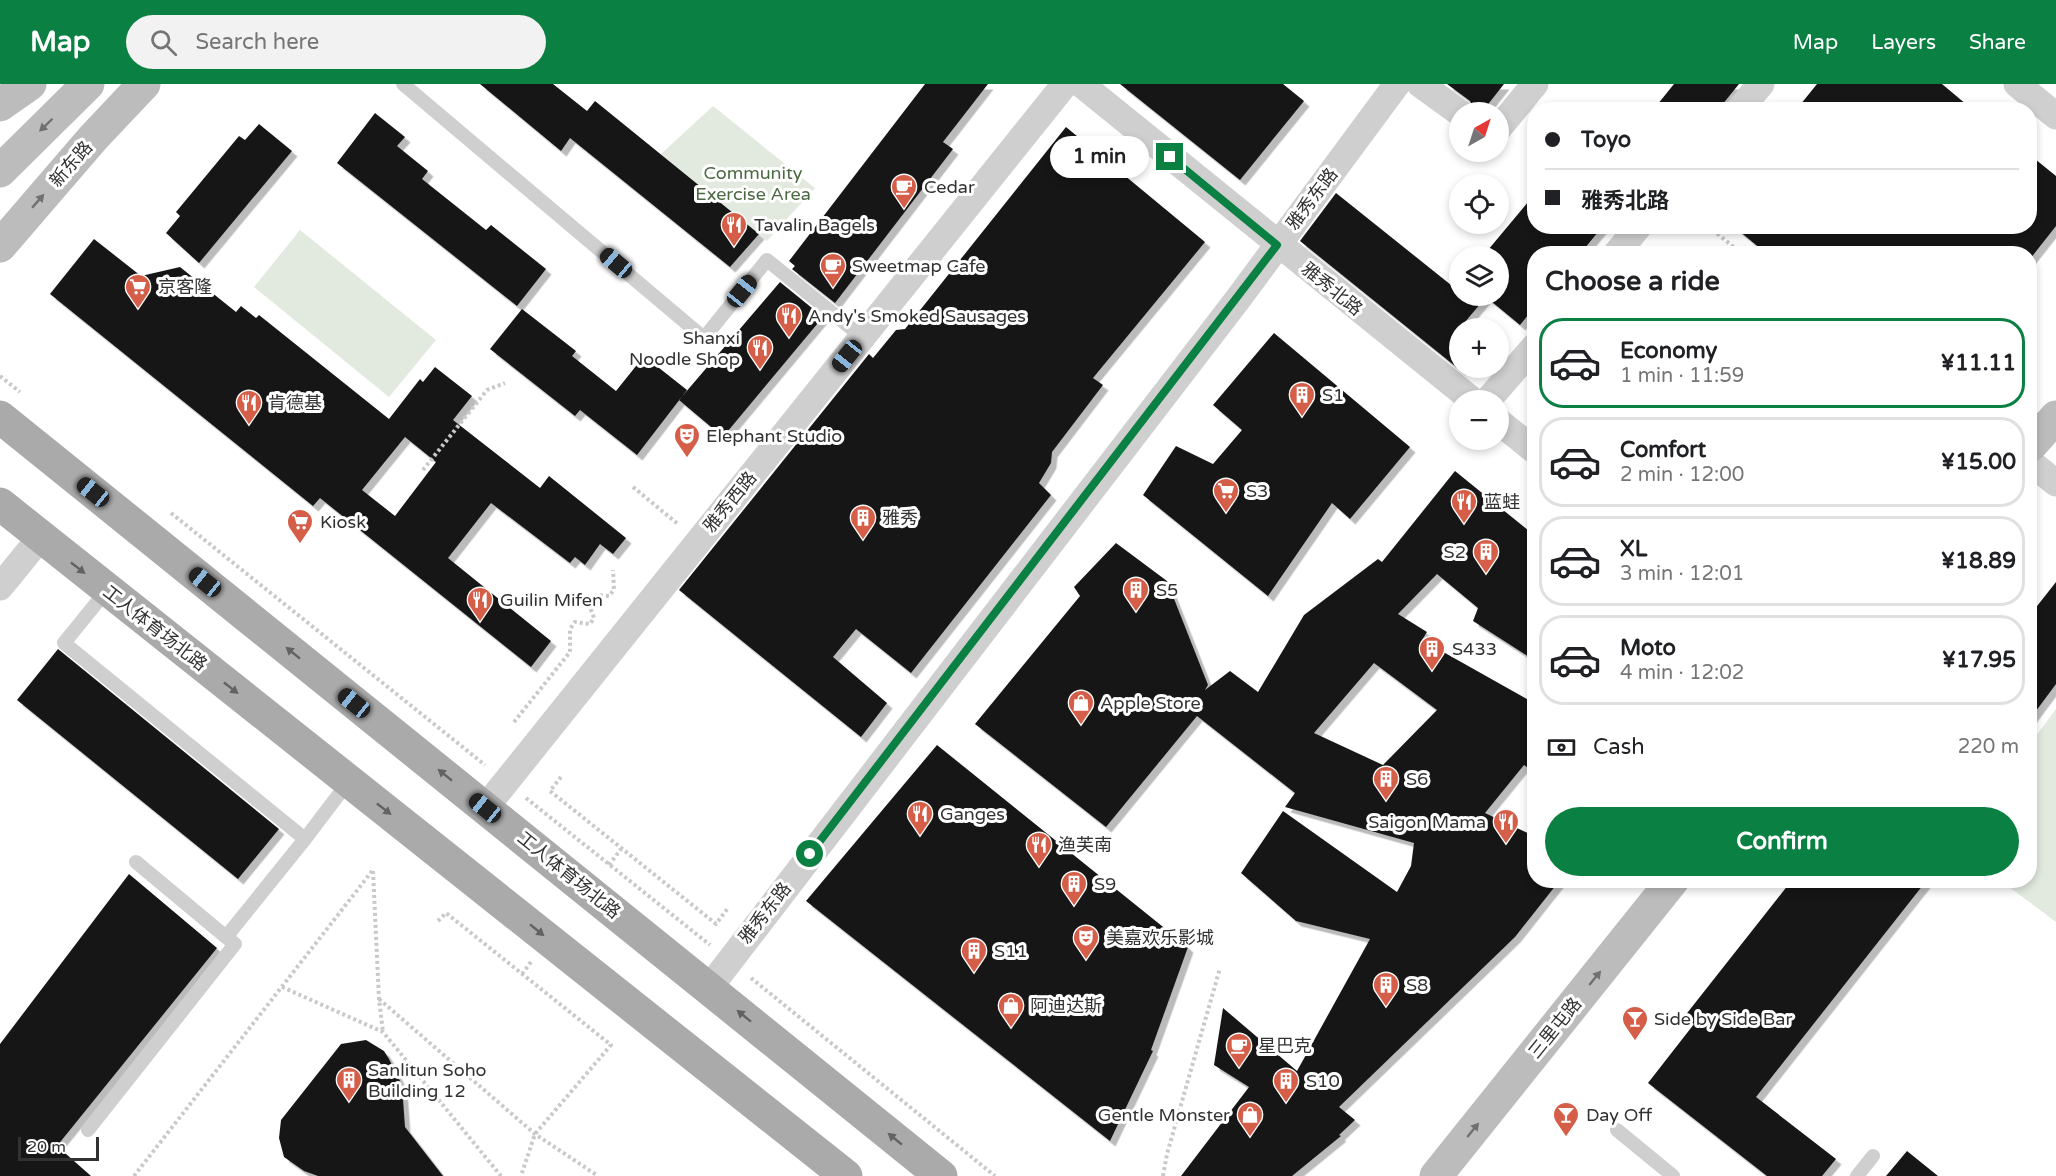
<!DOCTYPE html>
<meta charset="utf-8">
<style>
:root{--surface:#fff;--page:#f2f2f2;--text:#202124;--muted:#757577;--line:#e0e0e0;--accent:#0b8043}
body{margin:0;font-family:"Varela Round","Noto Sans SC",sans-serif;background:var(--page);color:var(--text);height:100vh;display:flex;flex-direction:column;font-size:22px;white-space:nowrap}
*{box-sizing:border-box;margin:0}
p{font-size:20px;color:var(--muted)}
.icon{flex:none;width:33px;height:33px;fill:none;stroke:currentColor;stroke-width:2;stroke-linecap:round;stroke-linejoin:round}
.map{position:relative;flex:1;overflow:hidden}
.details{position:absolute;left:1527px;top:162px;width:510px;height:642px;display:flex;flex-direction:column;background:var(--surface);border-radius:24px;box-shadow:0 3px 9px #0003}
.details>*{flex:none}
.hud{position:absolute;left:1527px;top:18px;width:510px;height:132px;border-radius:24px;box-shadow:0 3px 9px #0003;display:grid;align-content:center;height:132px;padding:0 18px;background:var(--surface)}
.needle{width:39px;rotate:39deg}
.tools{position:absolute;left:1449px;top:18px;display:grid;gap:12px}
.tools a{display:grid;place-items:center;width:60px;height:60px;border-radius:50%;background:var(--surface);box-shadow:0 3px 9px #0003;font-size:30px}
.scale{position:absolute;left:18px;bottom:15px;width:81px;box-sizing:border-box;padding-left:6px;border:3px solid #323232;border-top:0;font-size:16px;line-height:21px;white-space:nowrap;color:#323232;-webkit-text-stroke:4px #fff;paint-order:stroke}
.end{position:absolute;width:27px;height:27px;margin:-14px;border:8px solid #0b8043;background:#fff;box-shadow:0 0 0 3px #fff}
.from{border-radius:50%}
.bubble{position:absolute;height:42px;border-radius:21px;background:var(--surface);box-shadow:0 3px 9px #0003;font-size:20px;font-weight:700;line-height:42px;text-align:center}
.car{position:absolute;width:18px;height:36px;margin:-18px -9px;border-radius:8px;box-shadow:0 0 4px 2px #0007;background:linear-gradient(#222 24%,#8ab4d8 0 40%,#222 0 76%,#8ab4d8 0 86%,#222 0)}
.hud b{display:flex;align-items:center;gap:21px;height:57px;font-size:22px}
.hud b+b{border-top:2px solid var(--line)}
.hud i{width:15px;height:15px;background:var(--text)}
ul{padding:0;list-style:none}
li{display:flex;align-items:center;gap:18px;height:90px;margin:0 12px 9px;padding:0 6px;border:3px solid var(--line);border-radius:24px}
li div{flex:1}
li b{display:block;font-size:22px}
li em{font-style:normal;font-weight:700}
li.active{border-color:var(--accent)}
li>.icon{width:54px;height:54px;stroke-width:1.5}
h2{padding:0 18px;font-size:27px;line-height:72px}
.pay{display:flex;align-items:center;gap:15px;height:66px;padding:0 18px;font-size:22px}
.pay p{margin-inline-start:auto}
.button{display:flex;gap:12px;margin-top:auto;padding:12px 18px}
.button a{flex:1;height:69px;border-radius:36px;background:var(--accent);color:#fff;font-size:24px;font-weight:700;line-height:69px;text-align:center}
header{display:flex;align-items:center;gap:36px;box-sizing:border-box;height:84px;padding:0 30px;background:var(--accent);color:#fff}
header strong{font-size:28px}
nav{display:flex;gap:33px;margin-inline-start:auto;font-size:21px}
.search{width:420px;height:54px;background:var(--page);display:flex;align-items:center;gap:15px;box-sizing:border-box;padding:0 21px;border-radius:33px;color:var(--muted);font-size:22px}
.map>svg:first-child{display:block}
</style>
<header>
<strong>Map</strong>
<div class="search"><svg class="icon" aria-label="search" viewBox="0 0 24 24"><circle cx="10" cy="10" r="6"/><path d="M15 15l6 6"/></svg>Search here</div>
<nav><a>Map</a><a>Layers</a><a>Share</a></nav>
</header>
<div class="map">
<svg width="2056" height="1092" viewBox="0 0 2056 1092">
<defs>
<filter id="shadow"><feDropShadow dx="5.5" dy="5.5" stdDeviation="0" flood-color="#0004"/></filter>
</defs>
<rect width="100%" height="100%" fill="#fff"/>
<path fill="#e2eadf" d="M713 22 815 104 767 157 661 70Z
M300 146 436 256 389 313 254 203Z
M2056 625V838L2001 797 2030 796V660Z"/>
<path fill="#191919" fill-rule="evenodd" filter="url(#shadow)" d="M480 0H553L587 27 595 17 759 150 730 183 570 54 561 67Z
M925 0H988L943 58 953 65 835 219 792 185 795 182 789 177Z
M1120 0H1283L1304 17 1240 96Z
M1447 0H1504L1482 28H1475L1470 17Z
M1674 0H1739L1718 26H1653Z
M1817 0H1942L1973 26H1796Z
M375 29 405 53 397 62 428 87 422 95 486 146 491 141 546 185 517 222 337 79Z
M259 40 292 67 199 179 166 149 180 132 176 128 239 52 245 56Z
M1066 43 1205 158 1093 294 1103 301 1052 368 1051 379 1039 399 1051 411 911 589 856 545 833 573 887 619 861 653 679 506 869 270 873 274 896 246 905 245Z
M2030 71 2056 92V142L2030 175V170H1767L1733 142H2030Z
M1336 109 1456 205 1460 201V212H1498V172H1483L1534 111V142H1603L1580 170H1534V224L1520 241 1486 213 1460 244V286L1300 157Z
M94 155 141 192 180 183 236 228 241 222 256 234 259 231 389 335 420 295 423 298 435 283 472 312 453 336 540 404 549 392 626 454 613 470 600 460 585 481 575 473 570 479 491 419 448 474 551 557 531 583 320 414 313 422 50 210ZM405 353 436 378 395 432 362 406Z
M780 198 823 233 723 353 679 316Z
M522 225 576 267 572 272 616 307 644 272 687 306 637 371 580 326 575 332 490 265Z
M1274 249 1410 363 1350 435 1332 419 1268 512 1143 411 1176 362 1213 380 1242 346 1213 321Z
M1455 387 1534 451V576L1473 537 1478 524 1437 490 1398 530 1427 548 1422 556 1534 619V688L1524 681 1485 729 1534 752V796H1560L1515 853 1339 1023 1355 1036 1339 1051 1341 1052 1292 1092H1181L1249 1003 1214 981 1223 924 1297 987 1370 855 1296 837 1241 789 1283 727 1397 808 1411 782 1414 759 1285 723 1295 709 1197 632 1106 743 975 640 1080 512 1074 503 1116 459 1167 497 1208 601 1205 606 1230 587 1258 608 1304 531 1378 475 1382 478ZM1374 579 1437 626 1383 681 1314 649Z
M2056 498V600L2030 635V531Z
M58 565 279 745 238 795 17 616Z
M937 661 1188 863 1151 966 1153 967 1110 1057 806 817Z
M129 790 217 864 57 1062 91 1092H0V960Z
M1792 796H1927L1756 1013 1836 1075 1822 1092H1767L1648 999 1694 940 1684 933Z
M366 956 384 967 389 975 402 1001 405 1043 443 1092H318L304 1087 284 1073 279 1054 281 1036 341 960Z
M1907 1067 1938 1092H1886Z"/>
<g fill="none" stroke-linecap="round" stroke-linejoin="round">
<path stroke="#c9c9c9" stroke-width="4" stroke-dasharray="3 3" stroke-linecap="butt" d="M1708 142 1742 170
M0 292 20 308
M423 386 487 306 505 299
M633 403 679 441
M171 429 485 681
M514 638 570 568V545L575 538 590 540 594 534 590 523 591 514 597 511 609 512 614 506 613 486
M561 693 550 707 716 840 728 824
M526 714 710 861
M609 781 621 765
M373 787 379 915 383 948
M438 837 446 829 611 961 535 1050 521 1092
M522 890 531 878
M751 894 995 1092
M282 903 383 948 501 1092
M379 915 535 1050 598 1092
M134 1092 373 786
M1163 1092 1167 1070 1220 884"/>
<path stroke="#cfcfcf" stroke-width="14" d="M403 0 704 254 767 176 862 253
M107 506 64 559 305 755 349 697
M136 778 226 853 305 755
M88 1046 235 860 226 853
M1617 1046 1673 1092
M1857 1092 1873 1072"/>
<path stroke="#cfcfcf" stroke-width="27" d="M1081 0 1472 316
M1420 0 1460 29
M2017 0 2056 32
M1739 26 1761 0
M1498 45 1535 0
M1616 170 1639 142
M1488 316 1534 263
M1498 337 1534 366
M2030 378 2056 399
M0 503 40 454
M485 724 1065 0
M709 904 1238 215 1397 0"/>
<path stroke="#bcbcbc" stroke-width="33" d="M0 21 30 0
M0 87 88 0
M0 162 93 54 144 0
M2030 362 2056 333
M1436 1092 1673 796"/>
<path stroke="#aaa" stroke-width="33" d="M0 333 941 1092
M0 420 846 1092"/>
</g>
<defs><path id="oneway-solid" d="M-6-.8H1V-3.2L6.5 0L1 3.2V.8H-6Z" transform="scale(1.5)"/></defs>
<g fill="#707070">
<use href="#oneway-solid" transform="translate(46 41) rotate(136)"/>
<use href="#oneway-solid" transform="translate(38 117) rotate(-49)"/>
<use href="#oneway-solid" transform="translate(1595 894) rotate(-51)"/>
<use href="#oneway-solid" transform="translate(1473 1046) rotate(-51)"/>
</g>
<g fill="#626262">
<use href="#oneway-solid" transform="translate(78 484) rotate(38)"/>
<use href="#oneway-solid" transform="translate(293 569) rotate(-141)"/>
<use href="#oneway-solid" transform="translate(231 604) rotate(38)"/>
<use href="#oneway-solid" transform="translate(445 691) rotate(-141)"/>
<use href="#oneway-solid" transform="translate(384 725) rotate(38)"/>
<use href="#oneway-solid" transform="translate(537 846) rotate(39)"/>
<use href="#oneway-solid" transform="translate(744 932) rotate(-141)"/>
<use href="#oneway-solid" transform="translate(895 1055) rotate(-141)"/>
</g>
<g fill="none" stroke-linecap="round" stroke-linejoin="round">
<path stroke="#0b8043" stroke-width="8" d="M810 770 1277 161 1170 73"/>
</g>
<defs>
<symbol id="cafe-pin" viewBox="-11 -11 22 30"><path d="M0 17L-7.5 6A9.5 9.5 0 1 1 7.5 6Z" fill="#d55e48" stroke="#fff"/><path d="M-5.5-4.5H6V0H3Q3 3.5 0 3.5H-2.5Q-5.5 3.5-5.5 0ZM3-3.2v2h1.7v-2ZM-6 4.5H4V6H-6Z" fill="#fff"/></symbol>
<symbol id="restaurant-pin" viewBox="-11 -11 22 30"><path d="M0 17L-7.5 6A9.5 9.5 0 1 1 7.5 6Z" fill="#d55e48" stroke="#fff"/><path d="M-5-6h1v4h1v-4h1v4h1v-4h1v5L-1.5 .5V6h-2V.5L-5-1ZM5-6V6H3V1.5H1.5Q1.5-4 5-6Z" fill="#fff"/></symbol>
<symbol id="supermarket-pin" viewBox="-11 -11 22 30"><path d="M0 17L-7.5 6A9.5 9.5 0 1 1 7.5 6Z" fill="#d55e48" stroke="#fff"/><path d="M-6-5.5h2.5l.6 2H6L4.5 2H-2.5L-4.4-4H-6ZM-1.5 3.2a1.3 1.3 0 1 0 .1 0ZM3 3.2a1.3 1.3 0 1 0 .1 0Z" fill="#fff"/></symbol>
<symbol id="building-pin" viewBox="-11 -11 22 30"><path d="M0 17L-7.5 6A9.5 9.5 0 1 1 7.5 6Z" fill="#d55e48" stroke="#fff"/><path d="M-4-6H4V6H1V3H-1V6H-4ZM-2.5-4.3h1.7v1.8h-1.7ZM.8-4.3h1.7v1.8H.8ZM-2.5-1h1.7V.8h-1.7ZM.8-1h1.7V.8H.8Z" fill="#fff"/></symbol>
<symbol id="theatre-pin" viewBox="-11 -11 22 30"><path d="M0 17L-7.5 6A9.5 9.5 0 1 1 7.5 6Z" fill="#d55e48" stroke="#fff"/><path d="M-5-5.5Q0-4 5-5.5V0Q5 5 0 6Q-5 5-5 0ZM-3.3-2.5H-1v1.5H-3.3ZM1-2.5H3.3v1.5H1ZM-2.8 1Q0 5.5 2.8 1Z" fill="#fff"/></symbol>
<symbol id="shop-pin" viewBox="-11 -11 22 30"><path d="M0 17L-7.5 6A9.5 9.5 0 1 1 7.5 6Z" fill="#d55e48" stroke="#fff"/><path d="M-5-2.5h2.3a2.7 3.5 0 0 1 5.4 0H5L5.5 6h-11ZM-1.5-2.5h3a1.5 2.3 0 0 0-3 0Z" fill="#fff"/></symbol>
<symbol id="bar-pin" viewBox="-11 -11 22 30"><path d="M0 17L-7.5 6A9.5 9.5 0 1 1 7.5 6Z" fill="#d55e48" stroke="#fff"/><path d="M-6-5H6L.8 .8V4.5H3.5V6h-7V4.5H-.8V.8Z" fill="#fff"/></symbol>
</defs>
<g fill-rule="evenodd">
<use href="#cafe-pin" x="889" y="88" width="30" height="40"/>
<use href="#restaurant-pin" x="719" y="126" width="30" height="40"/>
<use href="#cafe-pin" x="818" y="167" width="30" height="40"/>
<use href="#supermarket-pin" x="123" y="188" width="30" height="40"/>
<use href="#restaurant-pin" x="774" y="217" width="30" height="40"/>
<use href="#restaurant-pin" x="745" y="249" width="30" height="40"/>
<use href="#building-pin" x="1287" y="296" width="30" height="40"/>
<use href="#restaurant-pin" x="234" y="304" width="30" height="40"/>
<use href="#theatre-pin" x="672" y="337" width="30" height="40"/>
<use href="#supermarket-pin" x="1211" y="392" width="30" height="40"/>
<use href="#restaurant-pin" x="1449" y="403" width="30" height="40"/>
<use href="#building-pin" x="848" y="419" width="30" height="40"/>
<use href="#supermarket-pin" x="285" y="423" width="30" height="40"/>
<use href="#building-pin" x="1471" y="453" width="30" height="40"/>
<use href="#building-pin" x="1121" y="491" width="30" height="40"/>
<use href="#restaurant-pin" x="465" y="501" width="30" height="40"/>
<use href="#building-pin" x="1417" y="550" width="30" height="40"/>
<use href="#shop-pin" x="1066" y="604" width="30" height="40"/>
<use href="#building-pin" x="1371" y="680" width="30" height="40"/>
<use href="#restaurant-pin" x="905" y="715" width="30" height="40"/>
<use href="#restaurant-pin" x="1491" y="723" width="30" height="40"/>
<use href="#restaurant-pin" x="1024" y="746" width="30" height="40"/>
<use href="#building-pin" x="1059" y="785" width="30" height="40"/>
<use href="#theatre-pin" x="1071" y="839" width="30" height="40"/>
<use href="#building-pin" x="959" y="852" width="30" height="40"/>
<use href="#building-pin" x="1371" y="886" width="30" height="40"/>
<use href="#shop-pin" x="996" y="907" width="30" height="40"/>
<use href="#bar-pin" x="1620" y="920" width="30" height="40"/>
<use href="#cafe-pin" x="1224" y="947" width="30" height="40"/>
<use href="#building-pin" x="334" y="981" width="30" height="40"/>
<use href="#building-pin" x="1271" y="982" width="30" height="40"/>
<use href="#shop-pin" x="1235" y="1016" width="30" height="40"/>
<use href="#bar-pin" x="1551" y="1016" width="30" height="40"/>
</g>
<g text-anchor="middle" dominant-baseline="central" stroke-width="6" stroke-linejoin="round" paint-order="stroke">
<g font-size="18" fill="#323232" stroke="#fff">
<text transform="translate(71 80) rotate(-49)">新东路</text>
<text transform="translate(1312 115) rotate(-53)">雅秀东路</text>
<text transform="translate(1332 205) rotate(39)">雅秀北路</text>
<text transform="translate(730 418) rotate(-51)">雅秀西路</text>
<text transform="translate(155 544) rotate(38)">工人体育场北路</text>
<text transform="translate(569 791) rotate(39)">工人体育场北路</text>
<text transform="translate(765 829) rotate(-52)">雅秀东路</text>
<text transform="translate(1555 944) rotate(-51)">三里屯路</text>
</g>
<g font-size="18" fill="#4c6a43" stroke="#fff">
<text x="753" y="89">Community<tspan x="753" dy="21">Exercise Area</tspan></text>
</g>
<g font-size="18" fill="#323232" stroke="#fff" text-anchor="start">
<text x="924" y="103">Cedar</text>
<text x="754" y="141">Tavalin Bagels</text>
<text x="852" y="182">Sweetmap Cafe</text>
<text x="158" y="203">京客隆</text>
<text x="808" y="232">Andy's Smoked Sausages</text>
<text x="740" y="254" text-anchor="end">Shanxi<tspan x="740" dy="21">Noodle Shop</tspan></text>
<text x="1322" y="311">S1</text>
<text x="268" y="319">肯德基</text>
<text x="706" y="352">Elephant Studio</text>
<text x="1246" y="407">S3</text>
<text x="1484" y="418">蓝蛙</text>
<text x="882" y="434">雅秀</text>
<text x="320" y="438">Kiosk</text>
<text x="1466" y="468" text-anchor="end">S2</text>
<text x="1156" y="506">S5</text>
<text x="500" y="516">Guilin Mifen</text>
<text x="1452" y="565">S433</text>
<text x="1100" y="619">Apple Store</text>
<text x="1406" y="695">S6</text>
<text x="940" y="730">Ganges</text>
<text x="1486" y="738" text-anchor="end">Saigon Mama</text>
<text x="1058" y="761">渔芙南</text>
<text x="1094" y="800">S9</text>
<text x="1106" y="854">美嘉欢乐影城</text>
<text x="994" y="867">S11</text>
<text x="1406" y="901">S8</text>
<text x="1030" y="922">阿迪达斯</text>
<text x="1654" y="935">Side by Side Bar</text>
<text x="1258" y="962">星巴克</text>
<text x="368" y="986">Sanlitun Soho<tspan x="368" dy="21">Building 12</tspan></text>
<text x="1306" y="997">S10</text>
<text x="1230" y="1031" text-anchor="end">Gentle Monster</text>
<text x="1586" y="1031">Day Off</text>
</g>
</g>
</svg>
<div class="tools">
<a><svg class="needle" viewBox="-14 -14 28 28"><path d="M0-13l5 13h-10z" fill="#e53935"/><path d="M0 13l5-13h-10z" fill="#757577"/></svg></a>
<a><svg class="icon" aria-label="locate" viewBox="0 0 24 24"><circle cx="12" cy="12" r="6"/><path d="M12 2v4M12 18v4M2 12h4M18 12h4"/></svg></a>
<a><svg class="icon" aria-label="layers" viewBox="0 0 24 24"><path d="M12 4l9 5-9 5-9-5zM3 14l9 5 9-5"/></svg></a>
<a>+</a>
<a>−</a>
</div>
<div class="scale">20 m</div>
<i class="end from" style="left:810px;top:770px"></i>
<i class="end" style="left:1170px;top:73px"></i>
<div class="bubble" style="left:1050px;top:52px;width:99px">1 min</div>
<i class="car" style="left:616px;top:179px;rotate:310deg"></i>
<i class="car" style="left:742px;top:207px;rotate:39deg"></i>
<i class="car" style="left:847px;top:272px;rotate:219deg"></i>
<i class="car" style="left:93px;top:408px;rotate:309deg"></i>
<i class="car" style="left:205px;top:498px;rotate:309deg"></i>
<i class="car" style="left:354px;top:619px;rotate:309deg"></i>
<i class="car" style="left:485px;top:724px;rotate:309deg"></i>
<div class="hud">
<b><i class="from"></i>Toyo</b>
<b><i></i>雅秀北路</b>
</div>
<section class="details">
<h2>Choose a ride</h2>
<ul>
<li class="active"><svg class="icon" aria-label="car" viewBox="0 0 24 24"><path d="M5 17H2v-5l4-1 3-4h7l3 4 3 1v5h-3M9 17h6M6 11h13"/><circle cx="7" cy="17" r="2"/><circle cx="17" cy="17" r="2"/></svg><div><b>Economy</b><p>1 min · 11:59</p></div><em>¥11.11</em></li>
<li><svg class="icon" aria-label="car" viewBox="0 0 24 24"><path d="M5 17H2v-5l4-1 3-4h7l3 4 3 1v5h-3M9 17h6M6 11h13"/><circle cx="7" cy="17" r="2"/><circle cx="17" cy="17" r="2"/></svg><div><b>Comfort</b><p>2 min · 12:00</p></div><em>¥15.00</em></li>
<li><svg class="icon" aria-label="car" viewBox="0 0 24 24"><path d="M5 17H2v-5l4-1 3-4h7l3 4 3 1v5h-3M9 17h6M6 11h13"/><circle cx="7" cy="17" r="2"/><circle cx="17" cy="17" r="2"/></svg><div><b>XL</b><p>3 min · 12:01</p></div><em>¥18.89</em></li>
<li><svg class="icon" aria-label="car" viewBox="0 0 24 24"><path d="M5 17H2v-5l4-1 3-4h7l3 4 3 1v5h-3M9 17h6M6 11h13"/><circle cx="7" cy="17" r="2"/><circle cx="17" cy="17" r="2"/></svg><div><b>Moto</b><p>4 min · 12:02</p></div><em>¥17.95</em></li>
</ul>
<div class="pay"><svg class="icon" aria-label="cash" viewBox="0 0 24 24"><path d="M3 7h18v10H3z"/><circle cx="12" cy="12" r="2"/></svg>Cash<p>220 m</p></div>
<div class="button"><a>Confirm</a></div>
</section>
</div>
